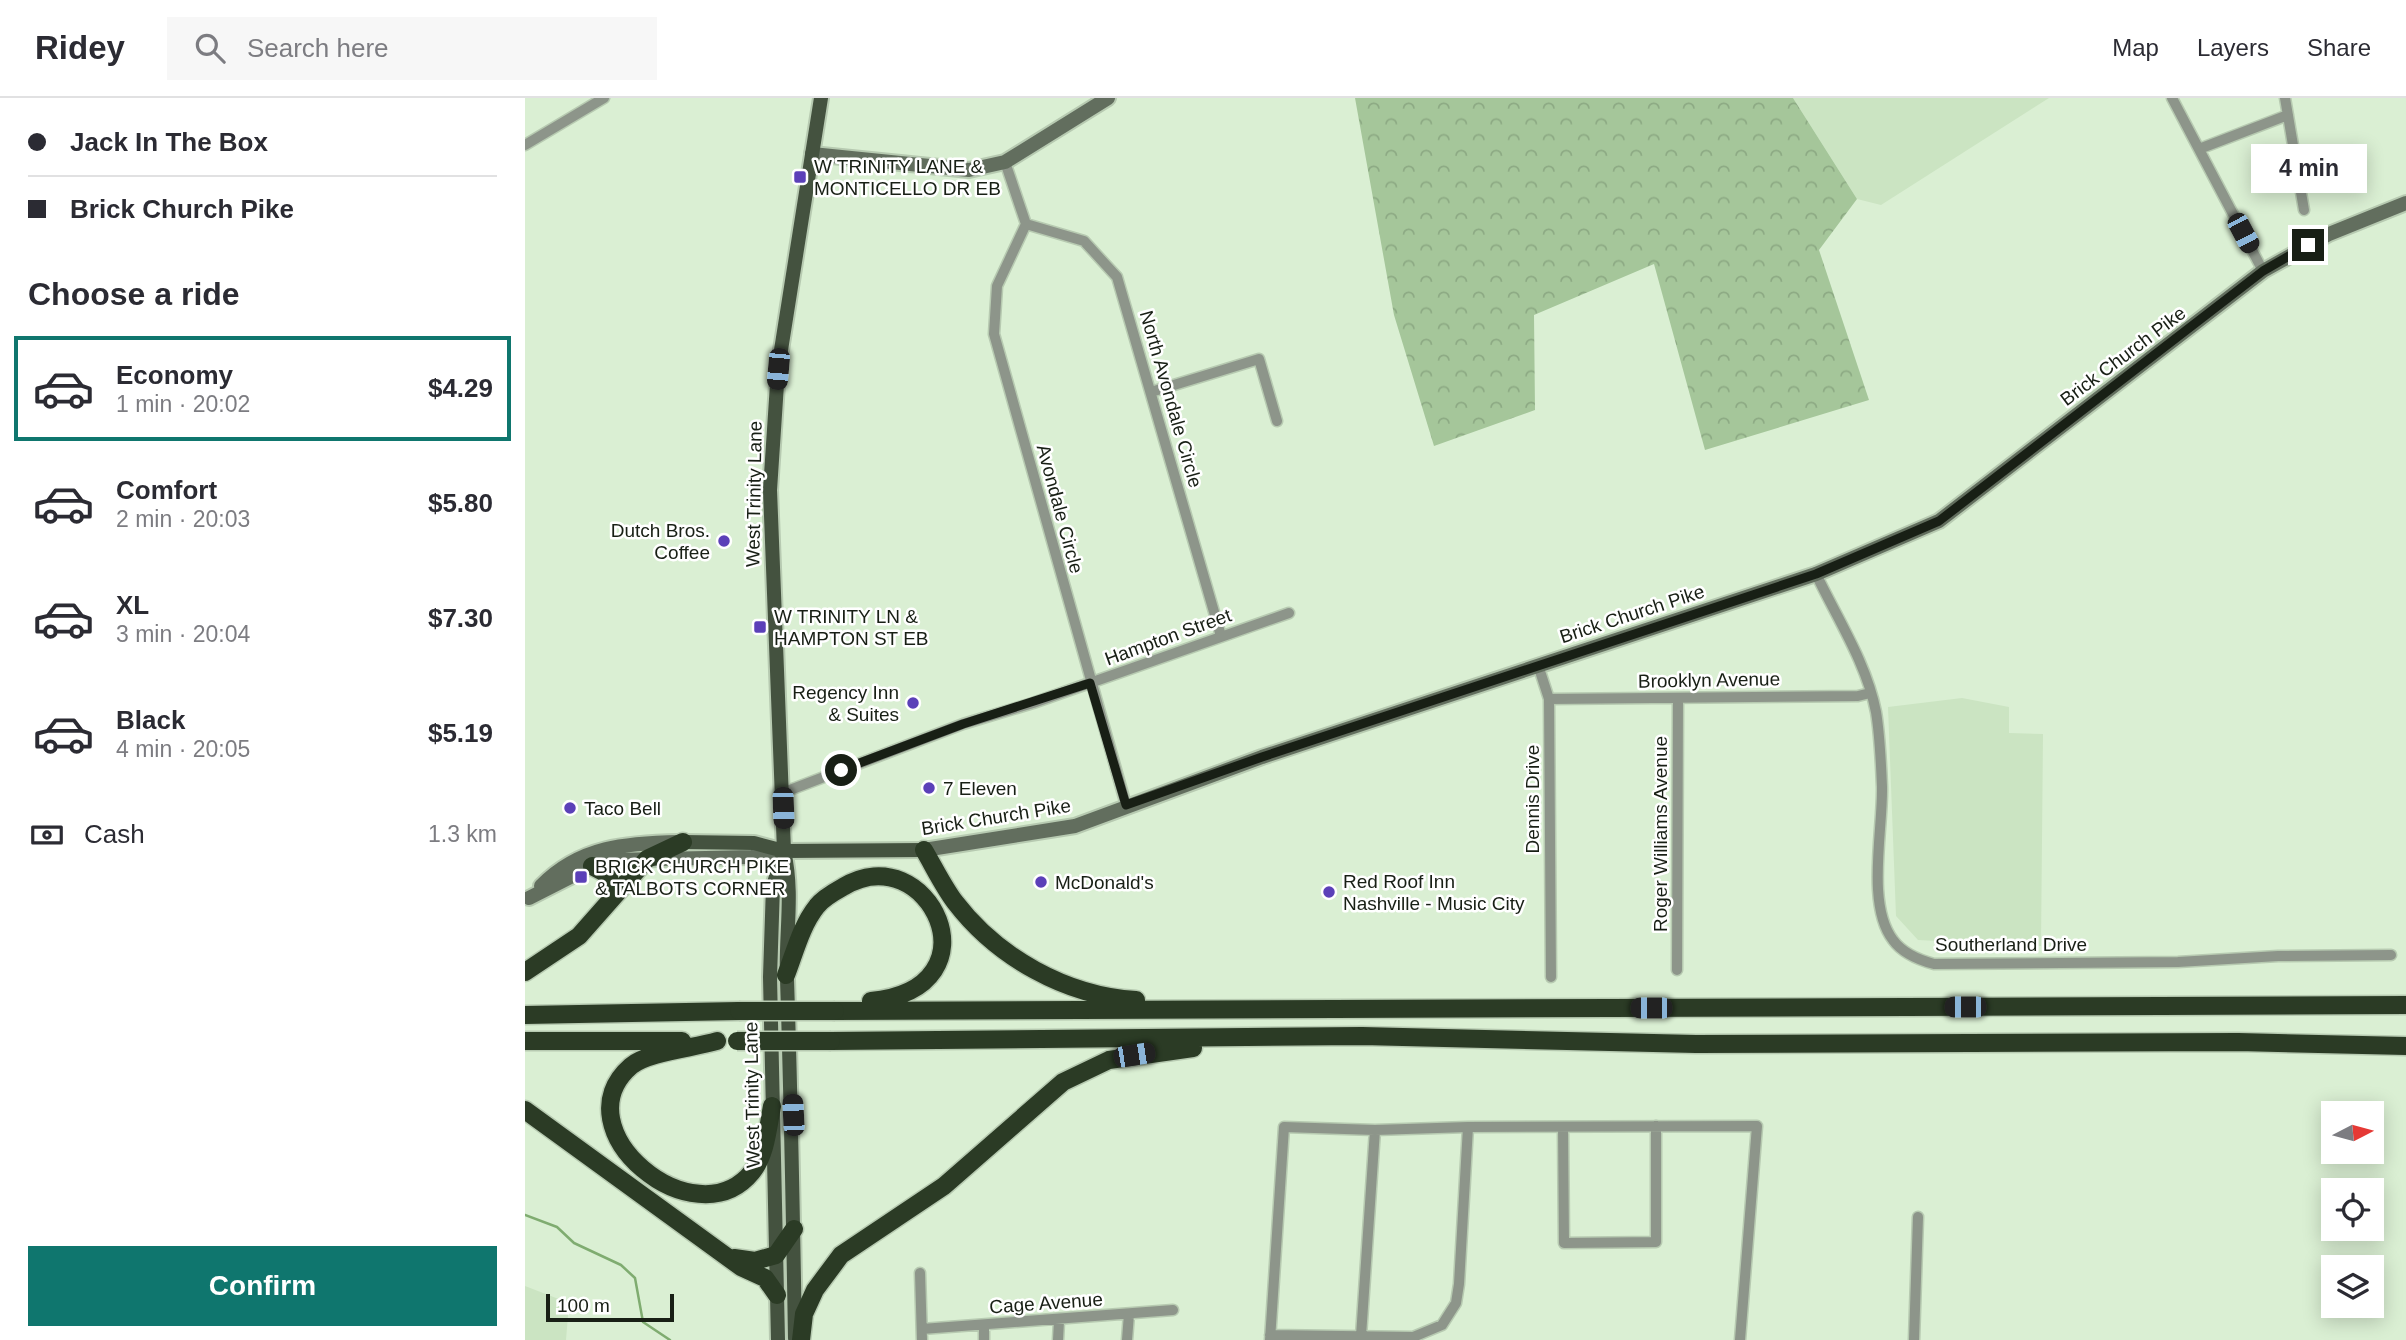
<!DOCTYPE html>
<meta charset="utf-8">
<style>
:root{--surface:#fff;--page:#f7f7f7;--text:#2b2b33;--muted:#7c7c81;--line:#e1e1e2;--accent:#0f766e}
body{margin:0;font-family:Arial,sans-serif;background:var(--page);color:var(--text);height:100vh;display:flex;flex-direction:column;font-size:26px;white-space:nowrap}
*{box-sizing:border-box;margin:0}
p{font-size:23px;color:var(--muted)}
.icon{flex:none;width:38px;height:38px;fill:none;stroke:currentColor;stroke-width:2;stroke-linecap:round;stroke-linejoin:round}
.map{position:relative;flex:1;overflow:hidden}
.side{display:flex;flex-direction:column;background:var(--surface);width:525px}
.side>*{flex:none}
.banner{display:grid;align-content:center;height:154px;padding:0 28px;background:var(--surface)}
.needle{width:46px;rotate:84deg}
.controls{position:absolute;left:1796px;top:1003px;display:grid;gap:14px}
.controls a{display:grid;place-items:center;width:63px;height:63px;border-radius:0px;background:var(--surface);box-shadow:0 4px 18px #0003;font-size:35px}
.scale{position:absolute;left:21px;bottom:18px;width:128px;box-sizing:border-box;padding-left:7px;border:4px solid #181f15;border-top:0;font-size:19px;line-height:24px;white-space:nowrap;color:#181f15;-webkit-text-stroke:5px #fff;paint-order:stroke}
.end{position:absolute;width:32px;height:32px;margin:-16px;border:9px solid #181f15;background:#fff;box-shadow:0 0 0 4px #fff}
.from{border-radius:50%}
.bubble{position:absolute;height:49px;border-radius:0px;background:var(--surface);box-shadow:0 4px 18px #0003;font-size:23px;font-weight:600;line-height:49px;text-align:center}
.car{position:absolute;width:21px;height:42px;margin:-21px -10px;border-radius:9px;box-shadow:0 0 5px 2px #0007;background:linear-gradient(#222 24%,#8ab4d8 0 40%,#222 0 76%,#8ab4d8 0 86%,#222 0)}
.banner b{display:flex;align-items:center;gap:24px;height:66px;font-size:26px}
.banner b+b{border-top:2px solid var(--line)}
.banner i{width:18px;height:18px;background:var(--text)}
ul{padding:0;list-style:none}
li{display:flex;align-items:center;gap:21px;height:105px;margin:0 14px 10px;padding:0 14px;border:4px solid transparent;border-radius:0px}
li div{flex:1}
li b{display:block;font-size:26px}
li em{font-style:normal;font-weight:600}
li.selected{border-color:var(--accent)}
li>.icon{width:63px;height:63px;stroke-width:1.5}
h2{padding:0 28px;font-size:32px;line-height:84px}
.pay{display:flex;align-items:center;gap:18px;height:77px;padding:0 28px;font-size:26px}
.pay p{margin-inline-start:auto}
.cta{display:flex;gap:14px;margin-top:auto;padding:14px 28px}
.cta a{flex:1;height:80px;border-radius:0px;background:var(--accent);color:#fff;font-size:28px;font-weight:600;line-height:80px;text-align:center}
header{display:flex;align-items:center;gap:42px;box-sizing:border-box;height:98px;padding:0 35px;background:var(--surface);border-bottom:2px solid var(--line)}
header strong{font-size:33px}
nav{display:flex;gap:38px;margin-inline-start:auto;font-size:24px}
.search{width:490px;height:63px;background:var(--page);display:flex;align-items:center;gap:18px;box-sizing:border-box;padding:0 24px;border-radius:0px;color:var(--muted);font-size:26px}
main{display:flex;flex:1;min-height:0}
.map>svg:first-child{display:block}
</style>
<header>
<strong>Ridey</strong>
<div class="search"><svg class="icon" aria-label="search" viewBox="0 0 24 24"><circle cx="10" cy="10" r="6"/><path d="M15 15l6 6"/></svg>Search here</div>
<nav><a>Map</a><a>Layers</a><a>Share</a></nav>
</header>
<main>
<section class="side">
<div class="banner">
<b><i class="from"></i>Jack In The Box</b>
<b><i></i>Brick Church Pike</b>
</div>
<h2>Choose a ride</h2>
<ul>
<li class="selected"><svg class="icon" aria-label="car" viewBox="0 0 24 24"><path d="M5 17H2v-5l4-1 3-4h7l3 4 3 1v5h-3M9 17h6M6 11h13"/><circle cx="7" cy="17" r="2"/><circle cx="17" cy="17" r="2"/></svg><div><b>Economy</b><p>1 min · 20:02</p></div><em>$4.29</em></li>
<li><svg class="icon" aria-label="car" viewBox="0 0 24 24"><path d="M5 17H2v-5l4-1 3-4h7l3 4 3 1v5h-3M9 17h6M6 11h13"/><circle cx="7" cy="17" r="2"/><circle cx="17" cy="17" r="2"/></svg><div><b>Comfort</b><p>2 min · 20:03</p></div><em>$5.80</em></li>
<li><svg class="icon" aria-label="car" viewBox="0 0 24 24"><path d="M5 17H2v-5l4-1 3-4h7l3 4 3 1v5h-3M9 17h6M6 11h13"/><circle cx="7" cy="17" r="2"/><circle cx="17" cy="17" r="2"/></svg><div><b>XL</b><p>3 min · 20:04</p></div><em>$7.30</em></li>
<li><svg class="icon" aria-label="car" viewBox="0 0 24 24"><path d="M5 17H2v-5l4-1 3-4h7l3 4 3 1v5h-3M9 17h6M6 11h13"/><circle cx="7" cy="17" r="2"/><circle cx="17" cy="17" r="2"/></svg><div><b>Black</b><p>4 min · 20:05</p></div><em>$5.19</em></li>
</ul>
<div class="pay"><svg class="icon" aria-label="cash" viewBox="0 0 24 24"><path d="M3 7h18v10H3z"/><circle cx="12" cy="12" r="2"/></svg>Cash<p>1.3 km</p></div>
<div class="cta"><a>Confirm</a></div>
</section>
<div class="map">
<svg width="1881" height="1242" viewBox="0 0 1881 1242">
<defs>
<pattern id="forest-crowns" width="20" height="18" patternUnits="userSpaceOnUse" patternTransform="scale(1.75)"><rect width="20" height="18" fill="#a5c69a"/><path d="M2 6a3 3 0 1 1 6 0M12 15a3 3 0 1 1 6 0" fill="none" stroke="#8daa84"/></pattern>
</defs>
<rect width="100%" height="100%" fill="#daefd3"/>
<path fill="#cbe4c2" d="M1268 0H1524L1356 107 1332 101Z
M1437 600 1484 609V635L1518 636 1516 848 1393 842 1371 818 1363 609Z
M0 1188 44 1205 41 1242H0Z"/>
<path fill="url(#forest-crowns)" d="M830 0H1268L1332 101 1294 152 1344 302 1180 352 1129 166 1009 217 1010 312 909 348 869 217Z"/>
<g fill="none" stroke-linecap="round" stroke-linejoin="round">
<path stroke="#7fac70" stroke-width="2.5" d="M0 1117 32 1129 49 1145 96 1167 110 1180 118 1224 145 1242"/>
<defs>
<path id="street" d="M1647 0 1738 173
M1760 0 1779 112
M0 47 79 0
M1674 51 1763 17
M480 64 501 126
M501 126 472 188 469 236 601 707
M501 126 559 143 592 179 696 538
M626 294 734 261 752 323
M1291 476C1312 520 1342 566 1351 614 1355 638 1356 665 1357 689 1358 732 1341 807 1368 842 1378 856 1394 862 1409 866L1653 864 1753 858 1866 857
M1013 567 1024 601 1026 879
M1024 601 1333 598 1345 595
M257 695 438 626 508 605 764 515
M1152 872 1153 600
M943 1029 1232 1028 1215 1242
M1038 1029 1039 1145 1131 1144V1028
M395 1175 397 1242
M397 1231 648 1212
M836 1238 850 1032
M459 1242V1227
M533 1242 534 1223
M602 1242 604 1216
M745 1242 759 1029 850 1032 943 1029 934 1186 931 1205 917 1227 888 1239 745 1237
M1389 1242 1393 1119"/>
<path id="secondary" d="M287 56 444 72 480 64 583 0
M399 752 550 728 737 659 1291 476 1414 423 1738 173 1804 136 1881 105
M16 788C55 748 102 745 155 744
M4 800 67 768 88 762 227 759 259 753"/>
<path id="primary" d="M158 744 229 745 259 753 399 752
M270 1240C268 1120 266 1001 262 881 260 836 269 797 259 753L245 392 253 271 296 0
M253 1242 245 879 248 788 259 754"/>
<path id="highway" d="M399 752C409 769 418 788 430 804 472 859 541 898 611 902
M67 768 84 777 85 803
M0 874 54 838 122 761 158 744
M261 877C270 854 276 828 292 808 298 800 309 794 318 789 403 737 477 890 346 903
M310 913 1881 907
M0 917 214 913
M0 943H157
M192 943C169 950 122 954 106 968 33 1031 170 1144 227 1074 241 1057 243 1029 247 1008
M306 943 837 938 1171 946 1713 944 1881 948
M0 1012 216 1169 240 1180 252 1197
M209 1160 230 1163 251 1157 269 1131
M276 1242 279 1216 290 1192 316 1157 419 1088 538 984 584 962 668 950"/>
</defs>
<use href="#street" stroke="#b7cab1" stroke-width="13"/>
<use href="#secondary" stroke="#b7cab1" stroke-width="18"/>
<use href="#primary" stroke="#b7cab1" stroke-width="18"/>
<use href="#highway" stroke="#b7cab1" stroke-width="21"/>
<use href="#street" stroke="#8d958a" stroke-width="10"/>
<use href="#secondary" stroke="#626e5e" stroke-width="14"/>
<use href="#primary" stroke="#44523f" stroke-width="14"/>
<use href="#highway" stroke="#2b3b25" stroke-width="18"/>
<defs>
<path id="highway-bridge" d="M214 913H310
M212 943H306"/>
</defs>
<use href="#highway-bridge" stroke="#b7cab1" stroke-width="21" stroke-linecap="butt"/>
<use href="#highway-bridge" stroke="#2b3b25" stroke-width="18"/>
</g>
<g fill="none" stroke-linecap="round" stroke-linejoin="round">
<path stroke="#181f15" stroke-width="9" d="M316 672 438 626 565 585 601 707 737 659 1291 476 1414 423 1738 173 1783 147"/>
</g>
<g fill="#5b40b8" stroke="#fff" stroke-width="2.5">
<rect x="268" y="72" width="14" height="14" rx="3.5"/>
<circle cx="199" cy="443" r="7"/>
<rect x="228" y="522" width="14" height="14" rx="3.5"/>
<circle cx="388" cy="605" r="7"/>
<circle cx="404" cy="690" r="7"/>
<circle cx="45" cy="710" r="7"/>
<rect x="49" y="772" width="14" height="14" rx="3.5"/>
<circle cx="516" cy="784" r="7"/>
<circle cx="804" cy="794" r="7"/>
</g>
<g text-anchor="middle" dominant-baseline="central" stroke-width="5" stroke-linejoin="round" paint-order="stroke">
<g font-size="19" fill="#181f15" stroke="#fff" text-anchor="start">
<text x="289" y="68">W TRINITY LANE &amp;<tspan x="289" dy="22">MONTICELLO DR EB</tspan></text>
<text x="185" y="432" text-anchor="end">Dutch Bros.<tspan x="185" dy="22">Coffee</tspan></text>
<text x="249" y="518">W TRINITY LN &amp;<tspan x="249" dy="22">HAMPTON ST EB</tspan></text>
<text x="374" y="594" text-anchor="end">Regency Inn<tspan x="374" dy="22">&amp; Suites</tspan></text>
<text x="418" y="690">7 Eleven</text>
<text x="59" y="710">Taco Bell</text>
<text x="70" y="768">BRICK CHURCH PIKE<tspan x="70" dy="22">&amp; TALBOTS CORNER</tspan></text>
<text x="818" y="783">Red Roof Inn<tspan x="818" dy="22">Nashville - Music City</tspan></text>
<text x="530" y="784">McDonald's</text>
</g>
<g font-size="19" fill="#181f15" stroke="#fff">
<text transform="translate(1598 258) rotate(-37)">Brick Church Pike</text>
<text transform="translate(646 301) rotate(74)">North Avondale Circle</text>
<text transform="translate(229 396) rotate(-89)">West Trinity Lane</text>
<text transform="translate(535 411) rotate(75)">Avondale Circle</text>
<text transform="translate(1107 516) rotate(-18)">Brick Church Pike</text>
<text transform="translate(643 539) rotate(-20)">Hampton Street</text>
<text transform="translate(1184 582) rotate(-1)">Brooklyn Avenue</text>
<text transform="translate(1007 701) rotate(-90)">Dennis Drive</text>
<text transform="translate(471 719) rotate(-9)">Brick Church Pike</text>
<text transform="translate(1135 736) rotate(-90)">Roger Williams Avenue</text>
<text x="1486" y="846">Southerland Drive</text>
<text transform="translate(227 997) rotate(-91)">West Trinity Lane</text>
<text transform="translate(521 1205) rotate(-4)">Cage Avenue</text>
</g>
</g>
</svg>
<div class="controls">
<a><svg class="needle" viewBox="-14 -14 28 28"><path d="M0-13l5 13h-10z" fill="#e53935"/><path d="M0 13l5-13h-10z" fill="#7c7c81"/></svg></a>
<a><svg class="icon" aria-label="locate" viewBox="0 0 24 24"><circle cx="12" cy="12" r="6"/><path d="M12 2v4M12 18v4M2 12h4M18 12h4"/></svg></a>
<a><svg class="icon" aria-label="layers" viewBox="0 0 24 24"><path d="M12 4l9 5-9 5-9-5zM3 14l9 5 9-5"/></svg></a>
</div>
<div class="scale">100 m</div>
<i class="end from" style="left:316px;top:672px"></i>
<i class="end" style="left:1783px;top:147px"></i>
<div class="bubble" style="left:1726px;top:46px;width:116px">4 min</div>
<i class="car" style="left:1718px;top:135px;rotate:152deg"></i>
<i class="car" style="left:253px;top:271px;rotate:185deg"></i>
<i class="car" style="left:258px;top:710px;rotate:178deg"></i>
<i class="car" style="left:1440px;top:909px;rotate:270deg"></i>
<i class="car" style="left:1126px;top:910px;rotate:270deg"></i>
<i class="car" style="left:609px;top:957px;rotate:81deg"></i>
<i class="car" style="left:268px;top:1017px;rotate:357deg"></i>
</div>
</main>
